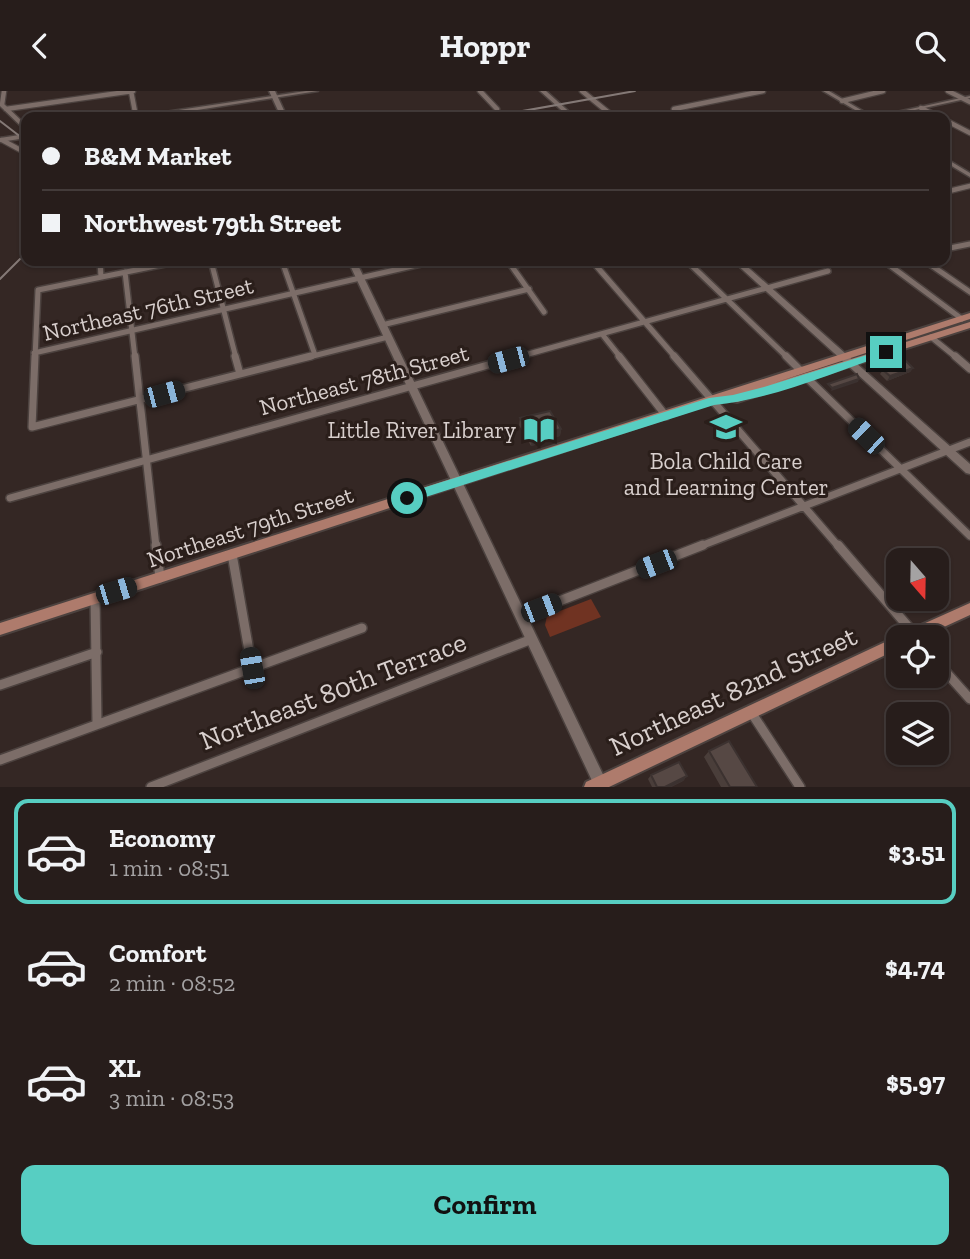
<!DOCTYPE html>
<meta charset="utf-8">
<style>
:root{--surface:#271d1b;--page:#2f2624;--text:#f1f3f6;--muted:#a4a2a3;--line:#433b3a;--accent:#57cec2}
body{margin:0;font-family:"Zilla Slab",serif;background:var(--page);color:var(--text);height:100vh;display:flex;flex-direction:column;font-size:26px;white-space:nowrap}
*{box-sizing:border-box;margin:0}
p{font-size:23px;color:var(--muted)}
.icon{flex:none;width:38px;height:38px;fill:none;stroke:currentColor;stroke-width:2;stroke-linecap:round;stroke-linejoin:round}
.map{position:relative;height:696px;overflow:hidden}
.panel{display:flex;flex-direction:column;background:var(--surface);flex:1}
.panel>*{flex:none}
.guide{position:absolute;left:21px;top:21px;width:929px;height:154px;border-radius:14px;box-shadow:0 2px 5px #0004,0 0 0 2px var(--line);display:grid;align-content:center;height:154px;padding:0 21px;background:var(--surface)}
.needle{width:46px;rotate:160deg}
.fabs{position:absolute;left:886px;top:457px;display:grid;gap:14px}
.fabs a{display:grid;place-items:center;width:63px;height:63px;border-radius:14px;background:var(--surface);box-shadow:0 2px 5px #0004,0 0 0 2px var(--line);font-size:35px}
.end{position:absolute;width:32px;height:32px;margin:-16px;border:9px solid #57cec2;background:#111;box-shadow:0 0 0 4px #111}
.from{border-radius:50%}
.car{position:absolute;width:21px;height:42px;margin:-21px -10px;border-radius:9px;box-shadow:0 0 5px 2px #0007;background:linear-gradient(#222 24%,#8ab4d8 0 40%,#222 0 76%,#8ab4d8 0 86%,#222 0)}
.guide b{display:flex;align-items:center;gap:24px;height:66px;font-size:26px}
.guide b+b{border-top:2px solid var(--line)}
.guide i{width:18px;height:18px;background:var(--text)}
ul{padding:12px 0 0;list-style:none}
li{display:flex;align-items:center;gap:21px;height:105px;margin:0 14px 10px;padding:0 7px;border:4px solid transparent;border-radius:14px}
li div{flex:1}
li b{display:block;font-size:26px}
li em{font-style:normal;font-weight:800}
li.on{border-color:var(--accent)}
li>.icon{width:63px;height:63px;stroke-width:1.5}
.cta{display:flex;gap:14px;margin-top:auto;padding:14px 21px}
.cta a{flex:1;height:80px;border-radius:14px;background:var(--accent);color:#111;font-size:28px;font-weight:800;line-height:80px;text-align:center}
header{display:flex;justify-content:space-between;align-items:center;height:91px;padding:0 21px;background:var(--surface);font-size:32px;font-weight:800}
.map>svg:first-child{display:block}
</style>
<header><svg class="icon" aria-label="back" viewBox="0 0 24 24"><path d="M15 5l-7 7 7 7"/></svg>Hoppr<svg class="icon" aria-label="search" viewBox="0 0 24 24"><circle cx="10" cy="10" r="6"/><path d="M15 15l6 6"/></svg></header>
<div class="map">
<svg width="970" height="696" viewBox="0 0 970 696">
<rect width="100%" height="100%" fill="#342724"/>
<path fill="#703322" d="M591 508 601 526 550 546 545 534 547 525Z"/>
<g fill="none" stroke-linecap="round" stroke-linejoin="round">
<defs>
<path id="minor-far3" d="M4 0 2 14 26 37
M131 0 136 26
M480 0 497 18
M582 0 614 26
M948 0 970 11
M842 10 883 0
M921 17 939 26
M6 18 133 0
M549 26 568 23
M682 26 674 18 763 0
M749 26 764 23 773 26
M945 29 970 42
M2 49 26 62
M945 101 970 95"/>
<path id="minor-far2" d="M945 158 970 153
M100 170 101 186
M211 170 236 267
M282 170 315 264
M508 170 544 221
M592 170 676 267
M687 170 788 267
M884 170 962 228
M925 170 970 201
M512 175 533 170
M125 181 135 267
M382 234 529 198
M602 243 621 267
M931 246 957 267
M34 262 434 170
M35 267 38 199 180 170
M305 267 388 246
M514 267 828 180"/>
<path id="minor-far1" d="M35 265 32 336 311 265
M135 265 156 456
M235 265 240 283
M619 265 666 325
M674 265 839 456
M786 265 800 279
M955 265 970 278
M806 286 970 445
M10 407 520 265
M698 456 970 351"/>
<path id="minor" d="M156 454 160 487
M838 454 917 546
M232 463 252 577
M95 507 97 632
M521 525 703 454
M936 570 970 608
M0 594 97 561
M751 621 800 696
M0 669 362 537
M151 696 532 548"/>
<path id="tertiary" d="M306 0H318L153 26H142L145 24Z
M823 0H829L873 26H867Z
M970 5V7L883 26H874Z
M26 43V47L0 51V47Z
M945 67 970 82V86L945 71Z"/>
<path id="secondary" d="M269 0H275L287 26H281Z
M540 0H546L575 26H569Z
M348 170H356L609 696H595Z
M733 170H741L970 373V383L966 382Z"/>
<path id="primary" d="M970 222V228L774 292 970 231V237L737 311 733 310V305L0 544V532Z
M970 512V524L922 546H901L903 542Z
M898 545 901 546H898V558L609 696H584L586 691Z"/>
</defs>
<use href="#minor-far3" stroke="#4c423f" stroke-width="7"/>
<use href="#minor-far2" stroke="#4c423f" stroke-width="8"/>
<use href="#minor-far1" stroke="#4c423f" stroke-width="10"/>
<use href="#minor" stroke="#4c423f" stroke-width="12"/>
<use href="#tertiary" stroke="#4c423f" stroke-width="3"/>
<use href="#secondary" stroke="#4c423f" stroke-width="3"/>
<use href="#primary" stroke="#4c423f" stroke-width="4"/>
<use href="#minor-far3" stroke="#7c6d68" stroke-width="4.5"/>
<use href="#minor-far2" stroke="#7c6d68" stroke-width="5"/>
<use href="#minor-far1" stroke="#7c6d68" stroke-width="7"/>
<use href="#minor" stroke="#7c6d68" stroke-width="9"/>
<use href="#tertiary" fill="#7c6d68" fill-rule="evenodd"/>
<use href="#secondary" fill="#7c6d68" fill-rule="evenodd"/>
<use href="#primary" fill="#ae7b6c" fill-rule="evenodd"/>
<path stroke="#847976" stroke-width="2" d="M489 26 635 0
M0 30 26 50
M0 188 26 162"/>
</g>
<path fill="#4a3e3a" d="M913 277 910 281 887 290 880 283 883 279Z
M520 327 561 338 560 345 547 348V351L531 355 519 334Z
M709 660 757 696H721L704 666Z
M651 684 687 685 683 690 671 696H652L648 688Z"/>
<path fill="#3c3230" d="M913 277 910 281 887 290 890 285Z
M859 288 858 291 831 300 832 297Z
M561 338 560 345 547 348V351L531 355 532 348 546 342Z
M687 685 683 690 671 696H665Z"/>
<path fill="#564844" stroke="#3c3230" stroke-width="2" d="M906 270 913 277 890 285 883 279Z
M857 283 859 288 832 297 828 293Z
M550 320 561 338 546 342 547 344 532 348 520 327Z
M729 650 757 696H730L709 660Z
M679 671 687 685 665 696H657L651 684Z"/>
<path fill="#57cec2" d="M886 258 891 261 889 263C834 281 771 309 714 314L407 412 401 407 407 402 709 307 733 304 764 296Z"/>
<defs>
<symbol id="school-bare" viewBox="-9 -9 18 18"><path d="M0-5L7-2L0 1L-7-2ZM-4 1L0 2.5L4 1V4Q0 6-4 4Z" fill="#57cec2" stroke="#2a1e1a" stroke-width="2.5" paint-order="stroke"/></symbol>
<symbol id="library-bare" viewBox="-9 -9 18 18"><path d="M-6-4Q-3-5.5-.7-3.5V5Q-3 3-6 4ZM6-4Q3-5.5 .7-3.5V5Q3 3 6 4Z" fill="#57cec2" stroke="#2a1e1a" stroke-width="2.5" paint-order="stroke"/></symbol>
</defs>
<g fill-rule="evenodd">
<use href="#school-bare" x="704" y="314" width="44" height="44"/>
<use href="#library-bare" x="517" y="317" width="44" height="44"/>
</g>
<g text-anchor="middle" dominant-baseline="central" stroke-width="6" stroke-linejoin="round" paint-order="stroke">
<g font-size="23" fill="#d8cfcd" stroke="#2a1e1a">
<text transform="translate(148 218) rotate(-13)">Northeast 76th Street</text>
<text transform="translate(364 289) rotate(-15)">Northeast 78th Street</text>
<text transform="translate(250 436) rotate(-18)">Northeast 79th Street</text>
</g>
<g font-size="23" fill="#d8cfcd" stroke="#2a1e1a" text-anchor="end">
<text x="516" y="339">Little River Library</text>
<text x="726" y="370" text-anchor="middle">Bola Child Care<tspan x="726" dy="26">and Learning Center</tspan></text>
</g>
<g font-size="28" fill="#d8cfcd" stroke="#2a1e1a">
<text transform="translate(333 600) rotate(-21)">Northeast 80th Terrace</text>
<text transform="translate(733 600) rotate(-25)">Northeast 82nd Street</text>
</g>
</g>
</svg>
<div class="fabs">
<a><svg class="needle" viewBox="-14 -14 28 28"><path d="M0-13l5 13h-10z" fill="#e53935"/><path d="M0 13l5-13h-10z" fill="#a4a2a3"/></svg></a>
<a><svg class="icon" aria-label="locate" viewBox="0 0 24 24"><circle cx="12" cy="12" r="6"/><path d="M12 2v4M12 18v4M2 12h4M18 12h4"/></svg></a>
<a><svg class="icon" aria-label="layers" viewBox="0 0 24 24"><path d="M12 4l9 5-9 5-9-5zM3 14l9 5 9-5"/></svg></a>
</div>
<i class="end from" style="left:407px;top:407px"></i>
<i class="end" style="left:886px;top:261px"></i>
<i class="car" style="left:508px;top:269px;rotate:255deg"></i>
<i class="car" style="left:164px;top:303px;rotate:75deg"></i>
<i class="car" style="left:866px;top:345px;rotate:314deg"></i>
<i class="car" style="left:656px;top:473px;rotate:249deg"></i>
<i class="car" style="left:116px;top:500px;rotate:73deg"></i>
<i class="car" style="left:541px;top:517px;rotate:69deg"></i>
<i class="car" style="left:252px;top:577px;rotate:350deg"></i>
<div class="guide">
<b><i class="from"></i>B&amp;M Market</b>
<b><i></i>Northwest 79th Street</b>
</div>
</div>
<section class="panel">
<ul>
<li class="on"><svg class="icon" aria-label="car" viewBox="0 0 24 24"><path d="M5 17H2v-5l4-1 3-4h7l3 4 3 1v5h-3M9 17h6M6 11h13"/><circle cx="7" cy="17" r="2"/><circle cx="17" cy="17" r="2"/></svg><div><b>Economy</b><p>1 min · 08:51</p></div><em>$3.51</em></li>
<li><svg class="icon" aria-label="car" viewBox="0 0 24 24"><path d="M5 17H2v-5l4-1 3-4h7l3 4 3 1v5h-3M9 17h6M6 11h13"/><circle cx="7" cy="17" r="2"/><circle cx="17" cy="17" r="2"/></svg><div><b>Comfort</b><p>2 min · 08:52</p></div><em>$4.74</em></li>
<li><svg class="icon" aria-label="car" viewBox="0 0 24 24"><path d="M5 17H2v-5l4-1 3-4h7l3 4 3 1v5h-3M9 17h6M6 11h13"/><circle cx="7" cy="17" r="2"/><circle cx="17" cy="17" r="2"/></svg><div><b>XL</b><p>3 min · 08:53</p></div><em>$5.97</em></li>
</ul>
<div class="cta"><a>Confirm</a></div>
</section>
